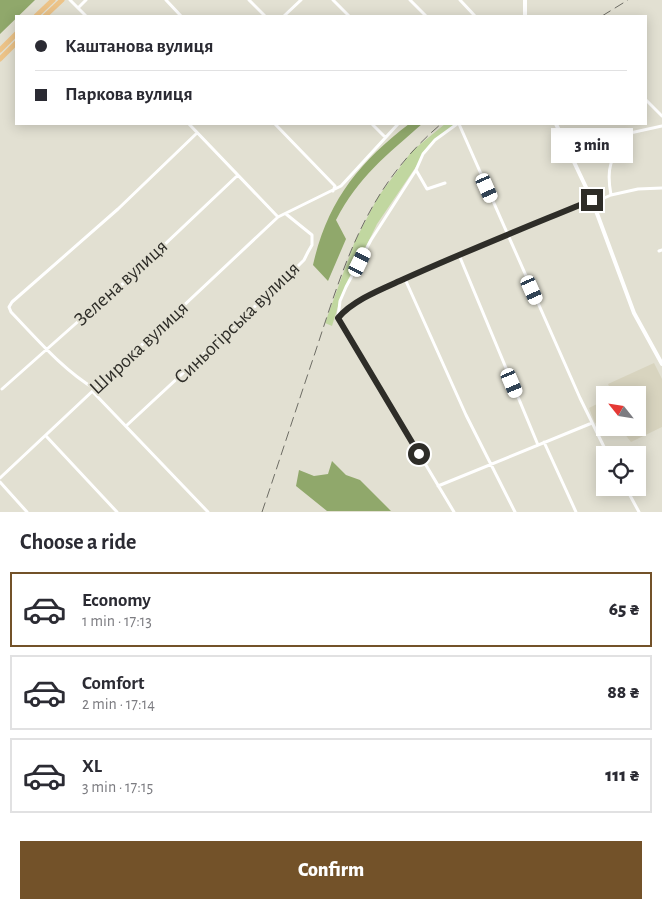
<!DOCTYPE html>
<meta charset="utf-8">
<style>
:root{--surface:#fff;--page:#f7f7f7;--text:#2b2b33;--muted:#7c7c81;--line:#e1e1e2;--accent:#735229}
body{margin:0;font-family:"Alegreya Sans",sans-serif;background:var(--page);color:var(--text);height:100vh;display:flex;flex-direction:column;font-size:19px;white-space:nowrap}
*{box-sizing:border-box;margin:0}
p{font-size:16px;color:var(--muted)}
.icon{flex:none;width:28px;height:28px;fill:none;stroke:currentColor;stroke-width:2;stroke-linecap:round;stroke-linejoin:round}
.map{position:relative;height:512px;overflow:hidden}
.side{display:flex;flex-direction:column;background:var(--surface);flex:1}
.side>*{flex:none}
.top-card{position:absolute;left:15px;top:15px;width:632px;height:110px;border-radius:0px;box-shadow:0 2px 12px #0003;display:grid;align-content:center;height:110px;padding:0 20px;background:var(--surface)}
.needle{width:32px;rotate:300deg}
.controls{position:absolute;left:596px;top:386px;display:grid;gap:10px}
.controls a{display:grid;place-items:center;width:50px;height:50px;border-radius:0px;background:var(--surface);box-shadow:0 2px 12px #0003;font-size:25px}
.end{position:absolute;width:22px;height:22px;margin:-11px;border:6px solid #2e2d28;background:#fff;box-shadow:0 0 0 2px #fff}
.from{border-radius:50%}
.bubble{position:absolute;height:35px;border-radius:0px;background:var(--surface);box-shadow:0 2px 12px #0003;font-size:16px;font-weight:800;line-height:35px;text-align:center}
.car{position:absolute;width:15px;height:30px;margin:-15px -8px;border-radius:6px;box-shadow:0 0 4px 1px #0007;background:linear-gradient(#fff 24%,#345 0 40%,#fff 0 76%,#345 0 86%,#fff 0)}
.top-card b{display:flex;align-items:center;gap:18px;height:48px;font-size:19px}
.top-card b+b{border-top:1px solid var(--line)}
.top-card i{width:12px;height:12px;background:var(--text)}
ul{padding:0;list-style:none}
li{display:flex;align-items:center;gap:15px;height:75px;margin:0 10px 8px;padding:0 10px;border:2px solid var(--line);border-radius:0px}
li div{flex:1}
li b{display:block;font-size:19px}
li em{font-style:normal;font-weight:800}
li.current{border-color:var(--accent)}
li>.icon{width:45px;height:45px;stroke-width:1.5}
h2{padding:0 20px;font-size:22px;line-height:60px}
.button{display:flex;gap:10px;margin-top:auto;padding:10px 20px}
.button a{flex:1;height:58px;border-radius:0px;background:var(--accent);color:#fff;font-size:20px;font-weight:800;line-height:58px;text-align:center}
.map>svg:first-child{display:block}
</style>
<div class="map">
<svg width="662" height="512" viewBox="0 0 662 512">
<rect width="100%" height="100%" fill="#e2e0d2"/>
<path fill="#d8d4bf" d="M654 363 662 379V427L631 442 620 428H638V395H613L608 384Z
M605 400V418L595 423 589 408Z"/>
<path fill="#c1d7a0" d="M445 124H456L430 146 377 224 341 297 332 326 325 323 355 241 378 197 412 151Z"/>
<path fill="#90a86b" d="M0 0H35L0 34Z
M409 124H422C386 156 359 176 336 220L346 239 328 281 313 265C327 202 359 162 409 124Z
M332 461 346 475 360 480 391 511H327L296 486 299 470 314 476 328 474Z"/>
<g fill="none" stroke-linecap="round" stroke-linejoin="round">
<path stroke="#fff" stroke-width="3" d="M70 0 86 16
M166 0 181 16
M249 0 265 16
M333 0 349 16
M410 0 426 16
M460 0 475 16
M78 8 86 0
M284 16 301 0
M646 100 662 116
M189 124 278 217
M275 124 335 186 333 191
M372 124 385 137
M459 124 580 398 608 455
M416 170 427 189 445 183
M611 195C605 163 613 157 630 133L662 126
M593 203 611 195 638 189 662 188
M659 251 662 250
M459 255 538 445
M405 279 466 415 515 512
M338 317C354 299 383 289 404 279 466 251 529 226 592 200
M2 389 91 310 125 282 238 175
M95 389C63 370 37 339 11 312L9 307 12 302 118 209 197 133
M93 392 208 512
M126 426 292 272 304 260 308 252 312 245V235L286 214
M46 436 117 512
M544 442 576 512
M0 478 278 217 341 186 398 124
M0 482 27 512
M438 486 592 423
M626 488 639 512
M454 512 338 318 340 301 346 287 371 240 416 170 423 154 435 140 457 124"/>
<path stroke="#fff" stroke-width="4" d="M525 16V0
M556 124 592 200 634 313 662 364"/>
<path stroke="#ecc388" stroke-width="5" d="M36 16 53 0
M45 16 62 0
M0 50 16 34
M0 59 16 43"/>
<path stroke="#6e6d65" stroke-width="1" stroke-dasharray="10 5" stroke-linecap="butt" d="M602 16 628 0
M262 512C280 459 297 406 315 353 345 262 366 188 441 124"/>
</g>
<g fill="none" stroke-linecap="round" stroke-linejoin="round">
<path stroke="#2e2d28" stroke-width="6" d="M419 454 338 318C353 300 382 289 404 279 466 251 529 226 592 200"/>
</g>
<g text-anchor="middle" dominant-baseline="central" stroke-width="4" stroke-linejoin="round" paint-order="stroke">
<g font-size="20" fill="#2e2d28" stroke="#e2e0d2">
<text transform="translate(121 283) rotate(-42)">Зелена вулиця</text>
<text transform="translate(237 323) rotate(-44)">Синьогірська вулиця</text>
<text transform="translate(139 348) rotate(-43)">Широка вулиця</text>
</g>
</g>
</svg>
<div class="controls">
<a><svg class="needle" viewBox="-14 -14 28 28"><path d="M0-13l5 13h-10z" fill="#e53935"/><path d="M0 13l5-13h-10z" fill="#7c7c81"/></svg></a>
<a><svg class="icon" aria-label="locate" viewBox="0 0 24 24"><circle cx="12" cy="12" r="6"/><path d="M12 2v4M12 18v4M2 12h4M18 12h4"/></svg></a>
</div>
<i class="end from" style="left:419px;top:454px"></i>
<i class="end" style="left:592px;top:200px"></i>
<div class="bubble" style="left:551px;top:128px;width:82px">3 min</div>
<i class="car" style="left:487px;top:188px;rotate:156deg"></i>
<i class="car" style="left:360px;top:262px;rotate:26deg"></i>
<i class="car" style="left:532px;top:290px;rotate:156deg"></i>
<i class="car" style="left:512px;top:383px;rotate:157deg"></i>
<div class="top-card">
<b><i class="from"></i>Каштанова вулиця</b>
<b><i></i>Паркова вулиця</b>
</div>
</div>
<section class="side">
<h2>Choose a ride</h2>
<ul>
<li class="current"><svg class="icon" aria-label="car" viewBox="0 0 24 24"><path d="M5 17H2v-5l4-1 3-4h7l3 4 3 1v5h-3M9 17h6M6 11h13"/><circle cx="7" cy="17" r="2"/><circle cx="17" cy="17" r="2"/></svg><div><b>Economy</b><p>1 min · 17:13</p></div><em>65 ₴</em></li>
<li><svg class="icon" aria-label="car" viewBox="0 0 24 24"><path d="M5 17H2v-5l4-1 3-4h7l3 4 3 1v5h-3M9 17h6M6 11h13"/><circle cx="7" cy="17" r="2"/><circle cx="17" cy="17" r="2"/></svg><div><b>Comfort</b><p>2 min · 17:14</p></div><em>88 ₴</em></li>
<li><svg class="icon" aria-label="car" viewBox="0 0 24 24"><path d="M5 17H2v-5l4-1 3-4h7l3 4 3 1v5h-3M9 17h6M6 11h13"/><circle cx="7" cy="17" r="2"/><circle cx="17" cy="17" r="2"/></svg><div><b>XL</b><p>3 min · 17:15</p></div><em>111 ₴</em></li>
</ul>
<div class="button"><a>Confirm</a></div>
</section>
